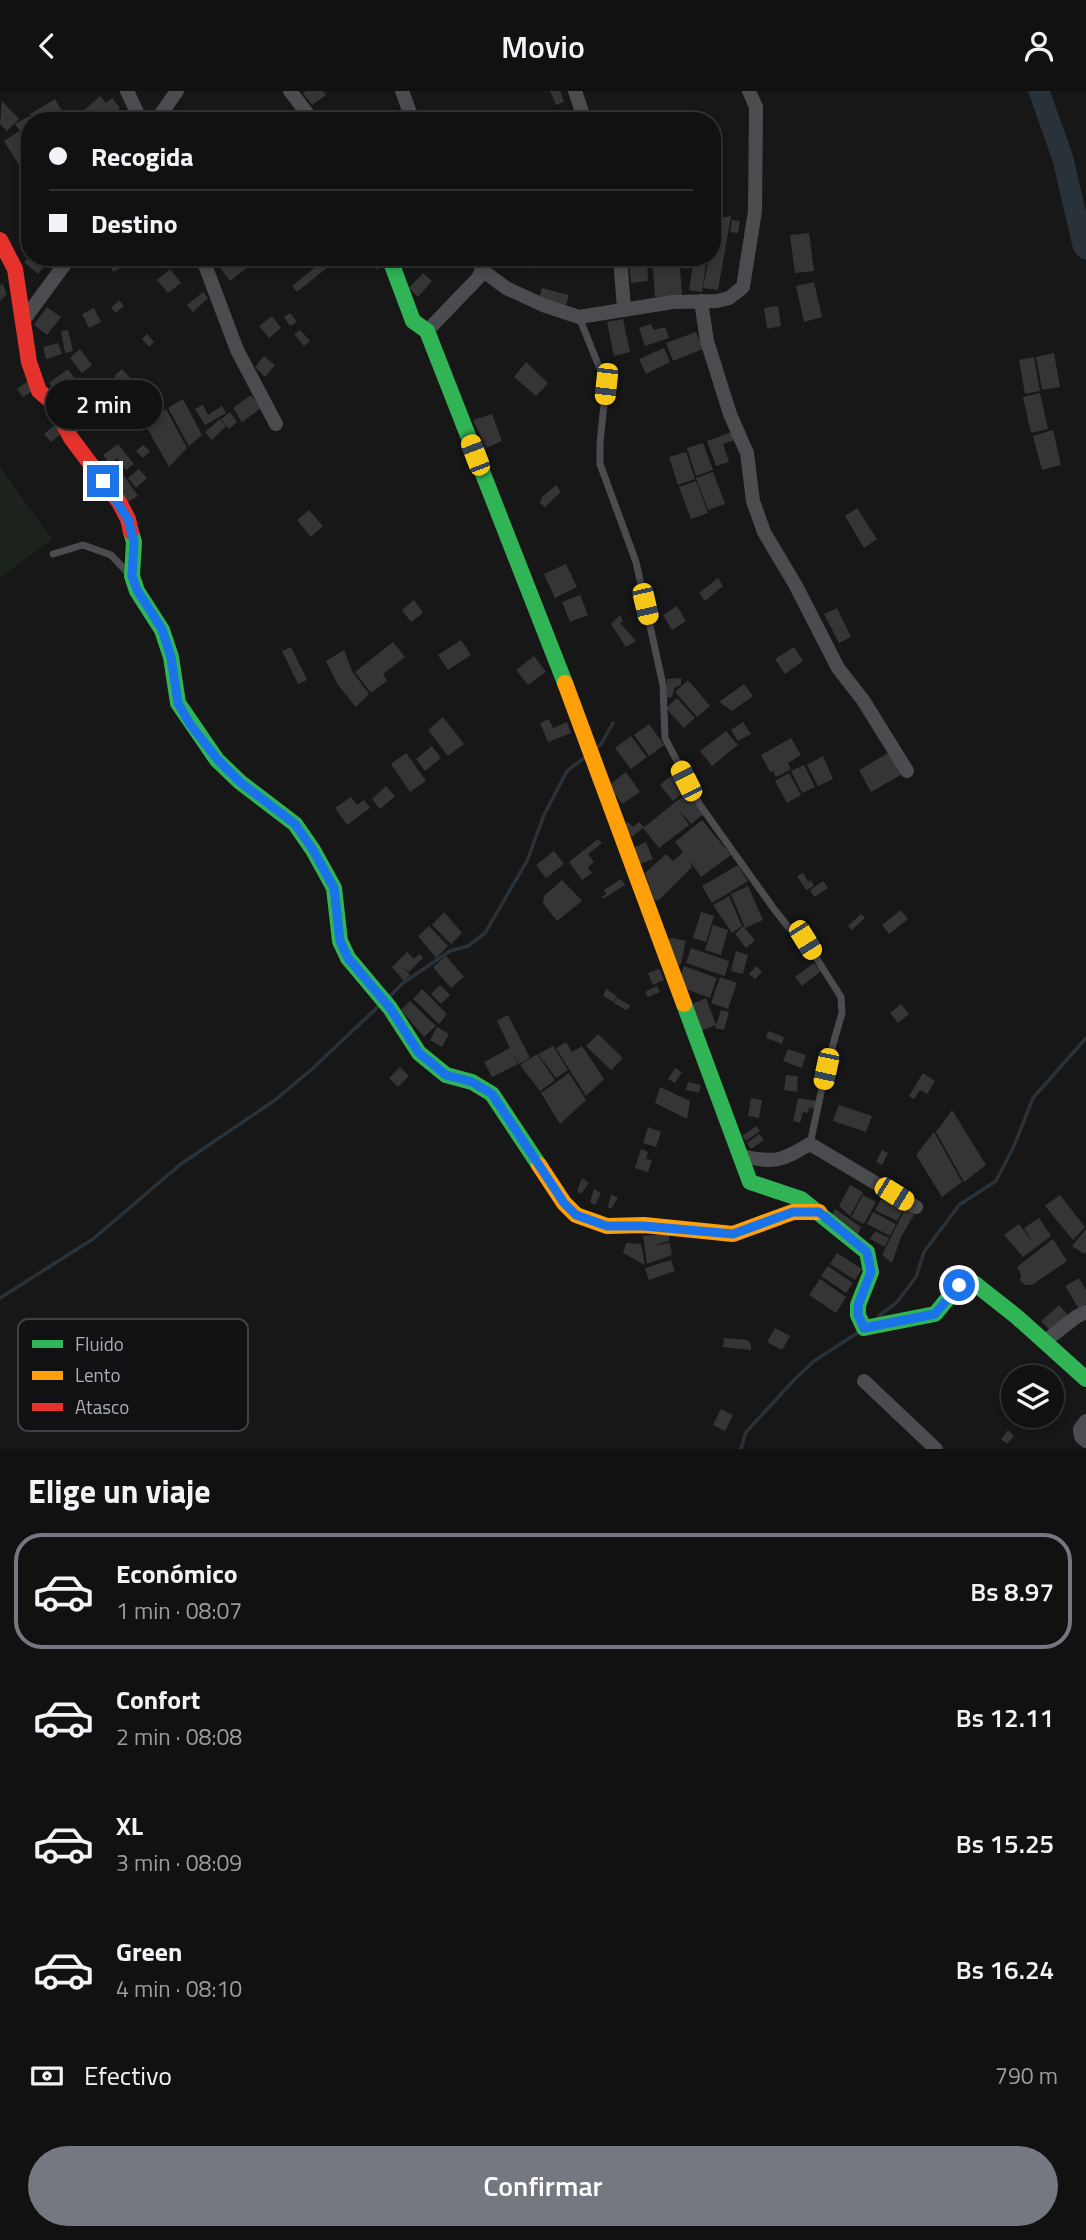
<!DOCTYPE html>
<html lang="es">
<meta charset="utf-8">
<style>
:root{--surface:#111;--page:#1e1f1f;--text:#f1f3f6;--muted:#9c9d9f;--line:#303131;--accent:#757880}
body{margin:0;font-family:"Titillium Web",sans-serif;background:var(--page);color:var(--text);height:100vh;display:flex;flex-direction:column;font-size:26px;white-space:nowrap}
*{box-sizing:border-box;margin:0}
p{font-size:23px;color:var(--muted)}
.icon{flex:none;width:38px;height:38px;fill:none;stroke:currentColor;stroke-width:2;stroke-linecap:round;stroke-linejoin:round}
.map{position:relative;height:1358px;overflow:hidden}
.details{display:flex;flex-direction:column;background:var(--surface);flex:1}
.details>*{flex:none}
.hud{position:absolute;left:21px;top:21px;width:700px;height:154px;border-radius:28px;box-shadow:0 4px 10px #0003,0 0 0 2px var(--line);display:grid;align-content:center;height:154px;padding:0 28px;background:var(--surface)}
.buttons{position:absolute;left:1001px;top:1274px;display:grid;gap:14px}
.buttons a{display:grid;place-items:center;width:63px;height:63px;border-radius:50%;background:var(--surface);box-shadow:0 4px 10px #0003,0 0 0 2px var(--line);font-size:35px}
.end{position:absolute;width:32px;height:32px;margin:-16px;border:9px solid #1a73e8;background:#fff;box-shadow:0 0 0 4px #fff}
.from{border-radius:50%}
.bubble{position:absolute;height:49px;border-radius:24px;background:var(--surface);box-shadow:0 4px 10px #0003,0 0 0 2px var(--line);font-size:23px;font-weight:600;line-height:49px;text-align:center}
.car{position:absolute;width:21px;height:42px;margin:-21px -10px;border-radius:9px;box-shadow:0 0 5px 2px #0007;background:linear-gradient(#f5c518 24%,#345 0 40%,#f5c518 0 76%,#345 0 86%,#f5c518 0)}
.hud b{display:flex;align-items:center;gap:24px;height:66px;font-size:26px}
.hud b+b{border-top:2px solid var(--line)}
.hud i{width:18px;height:18px;background:var(--text)}
ul{padding:0;list-style:none}
li{display:flex;align-items:center;gap:21px;height:116px;margin:0 14px 10px;padding:0 14px;border:4px solid transparent;border-radius:28px}
li div{flex:1}
li b{display:block;font-size:26px}
li em{font-style:normal;font-weight:600}
li.on{border-color:var(--accent)}
li>.icon{width:63px;height:63px;stroke-width:1.5}
h2{padding:0 28px;font-size:32px;line-height:84px}
.pay{display:flex;align-items:center;gap:18px;height:77px;padding:0 28px;font-size:26px}
.pay p{margin-inline-start:auto}
.primary-button{display:flex;gap:14px;margin-top:auto;padding:14px 28px}
.primary-button a{flex:1;height:80px;border-radius:42px;background:var(--accent);color:#fff;font-size:28px;font-weight:600;line-height:80px;text-align:center}
header{display:flex;justify-content:space-between;align-items:center;height:91px;padding:0 28px;background:var(--surface);font-size:32px;font-weight:600}
.map>svg:first-child{display:block}
</style>
<header><svg class="icon" aria-label="back" viewBox="0 0 24 24"><path d="M15 5l-7 7 7 7"/></svg>Movio<svg class="icon" aria-label="person" viewBox="0 0 24 24"><circle cx="12" cy="8" r="4"/><path d="M4 21q1-7 8-7t8 7"/></svg></header>
<div class="map">
<svg width="1086" height="1358" viewBox="0 0 1086 1358">
<rect width="100%" height="100%" fill="#171717"/>
<path fill="#1d241e" d="M0 377 52 448 0 487Z"/>
<g fill="none" stroke-linecap="round" stroke-linejoin="round">
<path stroke="#2a3239" stroke-width="3.5" d="M595 658 601 653 613 632
M388 907 403 892 450 860 468 855 485 842 527 770 544 724 567 680 584 667
M0 1207 93 1148 181 1073 275 1009 312 978 380 914
M879 1225 897 1211 916 1186 924 1161 959 1114 996 1090 1014 1055 1033 1007 1086 947
M741 1358 746 1341 795 1288 814 1270 859 1241"/>
<path stroke="#2a3239" stroke-width="21" d="M1039 0 1063 68 1083 154 1086 158"/>
</g>
<path fill="#353536" d="M306 0H323L326 4 312 14 303 2Z
M550 0H560L564 11 556 14Z
M100 5 106 12 112 7 120 17 106 30H91L82 21Z
M55 8 68 30H34L30 23Z
M2 10 19 28 7 40 0 33Z
M29 25 32 30H30V55L15 33Z
M19 40 30 58V66L19 74 4 50Z
M731 125 718 199 703 197 709 166H712L715 128Z
M732 129 740 130 738 142 730 141Z
M809 142 814 180 795 182 790 144Z
M29 166H42L48 171 38 183 24 171Z
M106 166H123L127 174 113 181Z
M155 166H178L165 178Z
M228 166H256L257 169 230 190 218 174Z
M367 166H384L386 169 377 179 366 168Z
M526 166H543L545 172 530 178Z
M628 166H647L648 190 631 192Z
M652 166H679L682 204 655 206Z
M681 166H691L689 178 682 177Z
M694 166H707L702 201 689 199Z
M323 170 328 176 297 201 292 195Z
M170 178 181 192 168 202 157 189Z
M423 182 432 190 418 206 409 197Z
M814 191 822 226 804 231 796 195Z
M2 192 7 203 0 210V195Z
M542 197 569 204 566 214 539 207Z
M203 201 208 207 193 221 187 214Z
M119 209 124 215 116 222 111 217Z
M778 215 781 235 767 238 764 217Z
M47 216 61 226 47 244 34 234Z
M94 217 101 231 89 237 82 223Z
M290 222 297 231 290 235 284 226Z
M272 225 281 237 269 247 259 235Z
M623 228 630 261 614 265 607 231Z
M651 233 654 239 665 236 669 247 645 255 639 237Z
M68 239 73 260 65 262 61 240Z
M300 239 310 250 304 255 294 243Z
M696 241 703 258 673 270 666 252Z
M147 243 154 251 149 256 142 248Z
M58 252 62 263 46 268 43 256Z
M664 257 670 271 646 283 639 268Z
M80 258 92 274 82 282 70 267Z
M1054 262 1060 296 1042 299 1036 266Z
M264 265 275 274 265 286 255 276Z
M1034 266 1040 300 1025 303 1019 269Z
M526 271 548 292 536 305 514 286Z
M68 278 74 287 56 301 49 292Z
M122 278 131 288 123 295 114 285Z
M31 288 37 297 23 306 17 298Z
M117 291 126 304 112 314 103 301Z
M79 294 88 305 69 320 56 303 66 295 70 301Z
M1040 302 1048 338 1031 342 1023 306Z
M251 304 261 317 242 331 233 317Z
M183 308 202 344 189 355 168 317Z
M85 311 94 322 81 334 71 323Z
M203 314 208 324 222 315 226 322 205 334 195 318Z
M166 318 187 357 169 376 143 330Z
M230 321 237 331 229 338 221 328Z
M492 323 502 350 486 357 473 329Z
M220 328 226 335 212 349 205 341Z
M57 332 63 341 51 351 44 343Z
M1053 339 1061 374 1042 379 1033 345Z
M732 341 735 349 723 353 729 371 716 375 707 350Z
M703 352 713 379 696 385 687 357Z
M118 353 134 373 126 379 117 367 110 373 103 364Z
M143 354 150 360 143 367 136 360Z
M686 361 695 388 678 394 669 366Z
M117 375 138 405 128 411 107 382Z
M139 378 147 387 136 397 128 387Z
M713 381 725 413 708 419 696 387Z
M696 390 708 422 691 428 679 396Z
M556 394 561 401 545 416 540 412 542 406Z
M857 417 877 448 864 457 845 425Z
M309 419 323 435 311 446 297 429Z
M566 473 577 496 555 507 544 483Z
M718 487 723 495 705 510 699 502Z
M580 504 588 524 570 531 562 511Z
M414 509 423 522 411 531 402 519Z
M677 515 686 530 672 539 663 524Z
M837 517 851 546 839 552 824 523Z
M620 524 623 530 620 532 636 550 626 556 611 533Z
M461 549 471 564 448 579 438 564Z
M393 551 405 566 383 583 387 590 371 602 355 581Z
M291 556 307 589 298 593 282 560Z
M794 556 803 570 785 583 775 568Z
M344 559 352 580 369 603 356 616 338 594 326 570Z
M534 565 546 581 528 594 516 579Z
M681 587V594L675 596 672 606 667 607V588Z
M688 589 710 615 697 626 675 601Z
M744 593 753 605 732 620 719 611Z
M677 607 695 627 684 637 666 617Z
M443 626 464 653 448 665 428 639Z
M549 628 553 637 567 631 571 642 548 651 540 632Z
M743 631 751 643 738 650 731 639Z
M649 633 664 654 649 665 634 644Z
M726 640 738 654 712 675 700 660Z
M631 645 647 666 631 678 615 657Z
M791 647 801 664 788 672 791 678 776 686 773 680 770 681 761 664Z
M432 655 441 667 425 680 416 668Z
M406 662 426 690 410 701 391 673Z
M888 662 904 682 871 701 859 679Z
M823 665 833 688 818 695 807 674Z
M804 674 815 696 802 702 791 680Z
M626 681 640 701 622 713 609 694Z
M675 681 689 698 673 710 660 694Z
M789 682 801 704 787 712 775 690Z
M386 695 395 705 380 718 372 708Z
M688 701 705 722 691 733 678 718 689 734 659 757 643 737Z
M351 706 357 714 364 709 370 717 347 734 335 717Z
M702 729 731 764 701 786 689 769 692 776 658 810 654 808 645 782 666 763 673 770 683 761 675 751Z
M628 731 633 736 639 731 644 736 632 746 623 736Z
M598 748 602 752 588 763 594 771 588 776 592 782 582 789 569 771Z
M646 751 653 768 640 773 633 757Z
M554 760 564 773 546 787 536 774Z
M738 774 748 790 712 812 702 795Z
M803 782 808 791 811 789 814 795 806 799 797 785Z
M621 788 625 794 603 808 602 806 606 803 604 799Z
M562 789 582 810 557 830 543 812 544 805Z
M823 790 828 797 814 806 810 799Z
M748 795 763 829 745 837 731 803Z
M729 805 742 835 732 842 713 814Z
M901 819 908 828 889 843 882 834Z
M444 821 462 842 451 853 432 834Z
M701 821 714 825 706 851 693 847Z
M861 823 865 827 852 839 848 835Z
M713 834 728 839 721 864 705 859Z
M429 835 448 855 436 867 418 845Z
M743 835 755 849 746 857 735 843Z
M672 847 686 850 681 873 676 876 666 850Z
M691 857 729 870 725 885 686 872Z
M736 860 748 864 743 883 731 880Z
M407 861 414 868 419 863 423 867 409 881 402 875 410 884 404 890 392 876Z
M446 865 464 886 451 897 433 876Z
M814 872 821 880 802 895 795 886Z
M684 875 717 887 710 907 683 897 680 886Z
M756 875 762 881 755 888 749 883Z
M659 878 664 889 653 894 648 882Z
M720 886 737 892 728 918 711 912Z
M440 894 450 904 441 913 431 903Z
M657 895 660 901 648 906 645 901Z
M422 898 447 923 439 933 413 908Z
M606 898 617 905 614 911 603 905Z
M617 907 631 915 626 919 614 912Z
M706 907 716 934 721 919 729 921 724 939 715 937 716 934 701 940 690 914Z
M410 910 436 935 424 946 401 919Z
M901 913 909 923 898 932 890 922Z
M508 924 530 967 519 973 513 961 518 973 492 986 484 971 510 957 497 930Z
M437 936 449 943 442 956 430 949Z
M768 940 784 946 782 953 766 947Z
M598 943 623 967 611 979 586 955Z
M566 951 572 961 582 955 604 988 586 1005 556 957Z
M553 955 568 979 556 987 538 963Z
M788 958 806 964 802 977 783 970Z
M537 963 555 989 540 1000 520 974Z
M400 976 409 985 398 996 389 987Z
M675 977 682 981 675 992 668 988Z
M569 982 586 1009 560 1033 541 1002Z
M923 982 935 990 927 1003 920 999 914 1008 909 1005Z
M786 984 798 985 797 1001 784 999Z
M688 991 701 994 699 1002 686 999Z
M660 996 690 1010 687 1028 655 1012Z
M751 1007 762 1009 759 1027 748 1025Z
M798 1007 817 1010 816 1018 809 1017 808 1022 803 1021 800 1032 793 1030Z
M839 1014 872 1025 866 1041 833 1030Z
M952 1019 986 1074 964 1091 936 1041Z
M756 1035 760 1040 746 1050 742 1045Z
M648 1036 661 1041 656 1056 643 1052Z
M934 1041 962 1091 942 1106 916 1064Z
M759 1043 764 1049 751 1058 747 1052Z
M641 1058 648 1061 646 1068 652 1069 648 1081 635 1077Z
M882 1059 888 1062 882 1074 876 1071Z
M582 1087 589 1092 581 1103 577 1100Z
M850 1094 863 1101 850 1125 839 1115Z
M594 1098 601 1102 595 1114 590 1111Z
M611 1103 618 1107 611 1118 608 1116Z
M863 1104 876 1111 864 1133 851 1126Z
M1060 1104 1085 1136 1073 1149 1045 1115Z
M881 1108 903 1119 897 1130 875 1119Z
M906 1116 914 1124 901 1146 892 1172 882 1164Z
M835 1118 861 1136 857 1147 832 1124Z
M873 1121 896 1133 890 1145 867 1133Z
M1039 1127 1051 1145 1023 1166 1004 1144 1019 1133 1034 1153 1024 1137Z
M1086 1138V1161L1084 1163 1072 1155Z
M875 1140 889 1147 885 1156 870 1148Z
M669 1143V1150L652 1155 670 1152 672 1164 647 1173 643 1145Z
M1053 1148 1067 1170 1032 1194H1025L1020 1190 1021 1184 1017 1176Z
M626 1152 641 1153 645 1174 623 1162Z
M837 1162 862 1178 855 1189 830 1173Z
M671 1169 675 1180 649 1189 645 1177Z
M828 1175 853 1192 846 1202 821 1185Z
M1079 1187 1086 1199V1213L1079 1218 1065 1195Z
M820 1188 846 1206 836 1222 809 1204Z
M1059 1214 1069 1225 1051 1241 1041 1230Z
M775 1237 790 1245 782 1259 767 1251Z
M724 1247 747 1249 751 1253V1259L723 1256Z
M721 1318 733 1324 725 1340 713 1334Z
M1008 1339 1014 1345 1007 1353 1001 1348Z"/>
<g fill="none" stroke-linecap="round" stroke-linejoin="round">
<path stroke="#4b4c50" stroke-width="7" d="M579 226 606 293 600 352V373L636 471 663 594 665 647 700 714 774 818 789 837 805 849 841 906 842 922 826 978 810 1053
M53 463 83 454 111 464 129 483"/>
<path stroke="#4b4c50" stroke-width="14" d="M127 0 141 30
M290 0 313 30
M402 0 413 30
M575 0 585 30
M156 30 177 0
M202 166 237 259 276 333
M478 166 482 179 506 197 543 214 579 226 673 211 717 210 729 207 743 196 755 120 756 16 749 0
M620 166 624 218
M701 210 707 250 730 323 747 362 753 410 764 441 796 495 838 577 863 609 907 680
M23 230 70 166
M427 240 478 187 482 179
M741 1065C776 1072 779 1071 810 1053L916 1116
M1044 1251 1076 1226 1086 1221
M864 1290 936 1358
M1086 1330 1080 1338 1081 1346 1086 1350"/>
<path stroke="#30b455" stroke-width="16" d="M389 166 413 230 427 240 565 592
M131 441 134 451 132 485 137 500 162 539 171 566 178 612 217 669 240 691 295 733 313 759 334 797 340 850 348 867 390 917 419 962 446 984 472 991 492 1003 539 1074
M684 913 750 1091 801 1108 867 1161 871 1181 858 1214V1224L864 1237 935 1223 959 1194 974 1192 1017 1226 1086 1288"/>
<path stroke="#ff9f0a" stroke-width="16" d="M565 592 684 913
M539 1074 564 1112 576 1124 607 1135 644 1134 733 1143 793 1121H819"/>
<path stroke="#e5322d" stroke-width="16" d="M0 149 15 178 29 271 39 300 52 311 71 347 119 411 128 428 131 441"/>
</g>
<g fill="none" stroke-linecap="round" stroke-linejoin="round">
<path stroke="#1a73e8" stroke-width="9" d="M103 390 128 428 134 451 132 485 137 499 162 538 171 566 178 612 190 633 218 669 240 691 295 733 313 759 334 797 340 850 348 867 390 917 419 962 446 984 472 991 492 1003 564 1112 576 1124 607 1135H644L733 1143 793 1121H819L867 1161 871 1181 858 1214V1224L864 1237 935 1223 959 1194"/>
</g>
<rect x="18" y="1228" width="230" height="112" rx="10" fill="#111113" stroke="#3e4045" stroke-width="2"/>
<rect x="32" y="1249" width="31" height="8" fill="#30b455"/>
<rect x="32" y="1280" width="31" height="9" fill="#ff9f0a"/>
<rect x="32" y="1312" width="31" height="8" fill="#e5322d"/>
<g font-size="19" fill="#a8adb8">
<text x="75" y="1260">Fluido</text>
<text x="75" y="1291">Lento</text>
<text x="75" y="1323">Atasco</text>
</g>
</svg>
<div class="buttons">
<a><svg class="icon" aria-label="layers" viewBox="0 0 24 24"><path d="M12 4l9 5-9 5-9-5zM3 14l9 5 9-5"/></svg></a>
</div>
<i class="end from" style="left:959px;top:1194px"></i>
<i class="end" style="left:103px;top:390px"></i>
<div class="bubble" style="left:46px;top:289px;width:116px">2 min</div>
<i class="car" style="left:606px;top:293px;rotate:186deg"></i>
<i class="car" style="left:475px;top:364px;rotate:339deg"></i>
<i class="car" style="left:645px;top:513px;rotate:167deg"></i>
<i class="car" style="left:686px;top:690px;rotate:333deg"></i>
<i class="car" style="left:805px;top:849px;rotate:148deg"></i>
<i class="car" style="left:826px;top:978px;rotate:192deg"></i>
<i class="car" style="left:894px;top:1103px;rotate:122deg"></i>
<div class="hud">
<b><i class="from"></i>Recogida</b>
<b><i></i>Destino</b>
</div>
</div>
<section class="details">
<h2>Elige un viaje</h2>
<ul>
<li class="on"><svg class="icon" aria-label="car" viewBox="0 0 24 24"><path d="M5 17H2v-5l4-1 3-4h7l3 4 3 1v5h-3M9 17h6M6 11h13"/><circle cx="7" cy="17" r="2"/><circle cx="17" cy="17" r="2"/></svg><div><b>Económico</b><p>1 min · 08:07</p></div><em>Bs 8.97</em></li>
<li><svg class="icon" aria-label="car" viewBox="0 0 24 24"><path d="M5 17H2v-5l4-1 3-4h7l3 4 3 1v5h-3M9 17h6M6 11h13"/><circle cx="7" cy="17" r="2"/><circle cx="17" cy="17" r="2"/></svg><div><b>Confort</b><p>2 min · 08:08</p></div><em>Bs 12.11</em></li>
<li><svg class="icon" aria-label="car" viewBox="0 0 24 24"><path d="M5 17H2v-5l4-1 3-4h7l3 4 3 1v5h-3M9 17h6M6 11h13"/><circle cx="7" cy="17" r="2"/><circle cx="17" cy="17" r="2"/></svg><div><b>XL</b><p>3 min · 08:09</p></div><em>Bs 15.25</em></li>
<li><svg class="icon" aria-label="car" viewBox="0 0 24 24"><path d="M5 17H2v-5l4-1 3-4h7l3 4 3 1v5h-3M9 17h6M6 11h13"/><circle cx="7" cy="17" r="2"/><circle cx="17" cy="17" r="2"/></svg><div><b>Green</b><p>4 min · 08:10</p></div><em>Bs 16.24</em></li>
</ul>
<div class="pay"><svg class="icon" aria-label="cash" viewBox="0 0 24 24"><path d="M3 7h18v10H3z"/><circle cx="12" cy="12" r="2"/></svg>Efectivo<p>790 m</p></div>
<div class="primary-button"><a>Confirmar</a></div>
</section>
